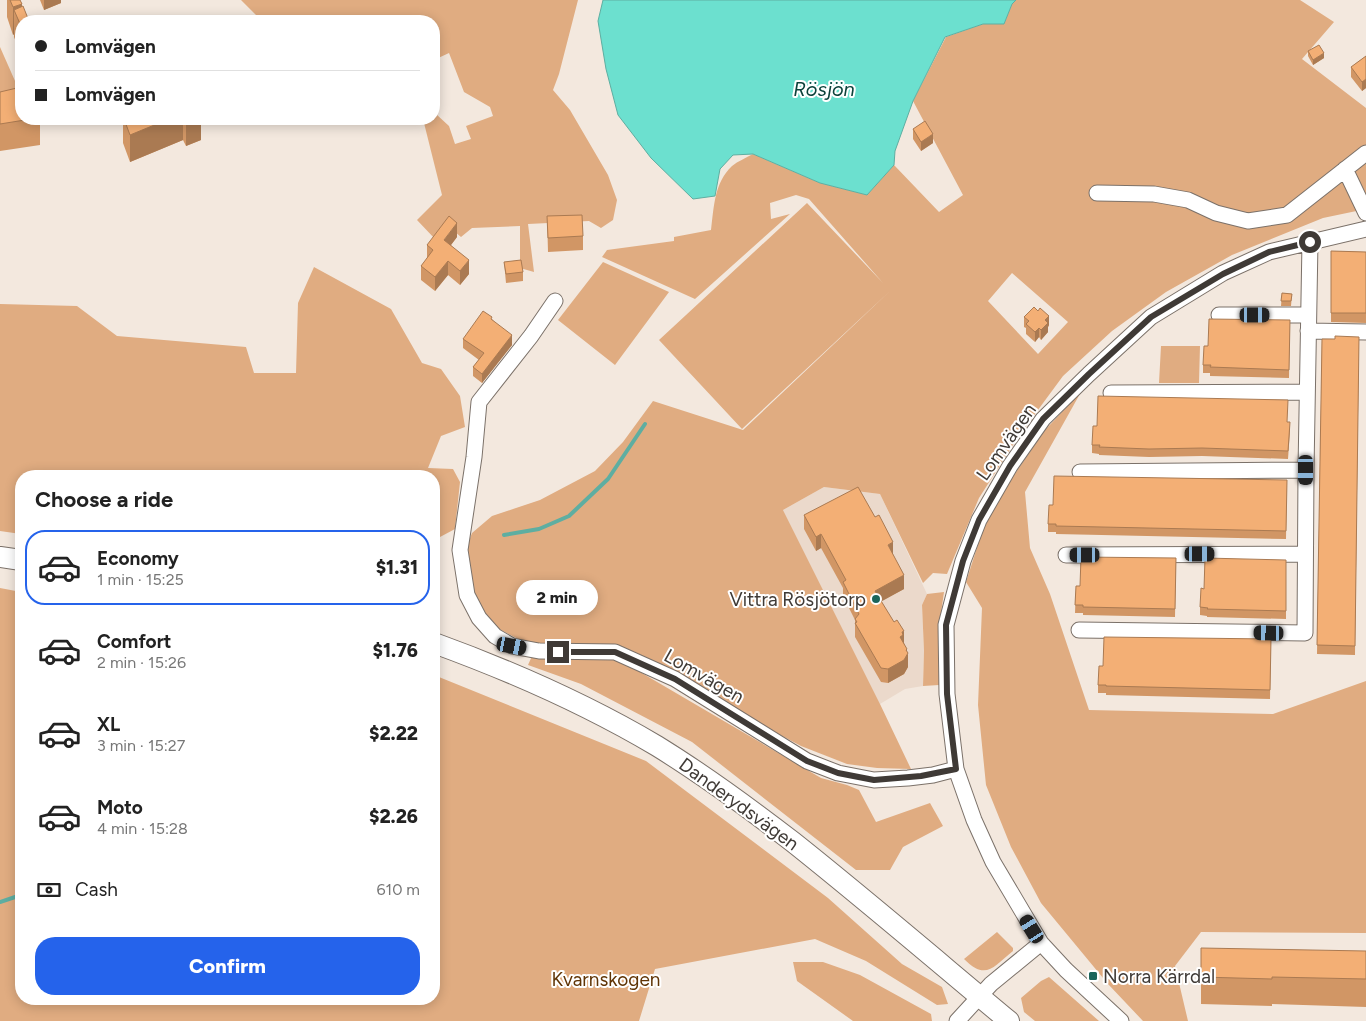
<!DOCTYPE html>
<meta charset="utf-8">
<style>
:root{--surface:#fff;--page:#f2f2f2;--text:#222;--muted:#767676;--line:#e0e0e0;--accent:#2563eb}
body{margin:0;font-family:Figtree,sans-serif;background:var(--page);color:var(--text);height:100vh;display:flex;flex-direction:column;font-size:19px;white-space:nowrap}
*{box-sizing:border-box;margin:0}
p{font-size:16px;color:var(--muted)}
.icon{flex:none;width:28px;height:28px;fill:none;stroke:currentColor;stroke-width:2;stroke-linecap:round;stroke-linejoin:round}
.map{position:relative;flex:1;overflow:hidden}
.details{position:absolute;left:15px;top:470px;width:425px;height:535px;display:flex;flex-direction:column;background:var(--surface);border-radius:20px;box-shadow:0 2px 12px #0003}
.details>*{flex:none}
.guide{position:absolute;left:15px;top:15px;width:425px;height:110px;border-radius:20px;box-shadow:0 2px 12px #0003;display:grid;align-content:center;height:110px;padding:0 20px;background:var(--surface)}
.end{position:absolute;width:22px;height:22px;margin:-11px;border:6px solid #3f3a36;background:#fff;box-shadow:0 0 0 2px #fff}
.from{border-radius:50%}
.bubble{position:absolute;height:35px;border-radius:18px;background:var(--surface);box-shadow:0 2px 12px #0003;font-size:16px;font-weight:800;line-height:35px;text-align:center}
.car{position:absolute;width:15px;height:30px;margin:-15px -8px;border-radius:6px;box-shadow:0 0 4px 1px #0007;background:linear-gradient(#222 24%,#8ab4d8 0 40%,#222 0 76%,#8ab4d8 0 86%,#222 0)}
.guide b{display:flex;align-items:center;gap:18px;height:48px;font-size:19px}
.guide b+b{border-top:1px solid var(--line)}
.guide i{width:12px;height:12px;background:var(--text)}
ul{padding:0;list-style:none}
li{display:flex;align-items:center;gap:15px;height:75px;margin:0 10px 8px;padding:0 10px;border:2px solid transparent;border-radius:20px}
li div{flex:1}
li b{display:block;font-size:19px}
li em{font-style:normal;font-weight:800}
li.on{border-color:var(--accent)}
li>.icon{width:45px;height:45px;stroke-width:1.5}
h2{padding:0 20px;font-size:22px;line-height:60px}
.pay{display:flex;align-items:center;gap:12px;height:55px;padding:0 20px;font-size:19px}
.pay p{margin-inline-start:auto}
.primary-button{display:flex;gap:10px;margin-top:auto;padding:10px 20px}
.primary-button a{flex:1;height:58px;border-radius:20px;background:var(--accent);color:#fff;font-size:20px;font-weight:800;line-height:58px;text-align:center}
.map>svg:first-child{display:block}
</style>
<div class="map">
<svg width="1366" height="1021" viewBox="0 0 1366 1021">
<rect width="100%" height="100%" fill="#f3e8de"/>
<path fill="#ebd9cb" d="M824 487 880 494 927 594 922 605 924 651 923 686 905 689 880 704 783 510Z"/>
<path fill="#e0ac81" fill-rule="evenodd" d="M241 0H578L559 74 553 90 570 110 608 175 617 200 613 220 601 228 589 221 528 224 534 272 520 268V226L472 228 461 237 448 226 435 239 417 220 442 195 423 119H434V101L436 114 449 126 455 144 471 139 466 126 493 116 490 107 464 92 449 53 434 60V21H262Z
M1016 0H1300L1334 22 1302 59 1366 108V209L1323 218 1232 255 1166 292 1112 331 1063 376 1018 437 979 498 947 574 933 573 923 583 880 494 824 487 783 510 880 704 911 769 877 768 847 764 801 746 614 647 542 649 524 642 499 629 476 606 469 565 467 546 472 533 492 516 540 500 595 471 623 442 653 401 743 430 890 291 742 429 659 340 807 203 883 283 809 199 796 195 770 203 771 219 790 214 695 299 602 257 607 250 674 241V237L711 230C714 207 714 183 732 166 738 161 746 158 753 154L820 183 867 195 894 165 939 212 963 195 913 101 946 37 983 24H1004L1012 4ZM1012 273 1068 322 1038 354 988 301Z
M0 47 19 90 0 92Z
M603 262 669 292 615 365 558 320Z
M314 267 391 309 422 363 441 369 460 396 465 427 441 436 428 468 453 469 460 482 455 529 440 537 434 532V476H21V534L0 531V304L77 306 117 336 246 347 254 373H296L298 303Z
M1161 346H1200L1199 383H1159Z
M1081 392 1025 492 1030 548 1050 594 1089 710 1273 714 1366 681V933L1201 932 1175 966 1188 1021H1143L1108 984 1041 903 1011 847 986 785 978 705 982 608 966 582 982 532 1001 494 1045 430Z
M0 588 21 592V999H434V675L646 761 828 898 902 964 942 987 948 1004 937 1005 866 961 815 939 655 969 639 1021H0Z
M944 592 938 634 939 685 923 686 924 651 922 605 927 594Z
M599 654 623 662 821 778 847 785 859 790 876 822 930 803 943 826 903 847 890 870H856L692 742 581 684 528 665 532 656Z
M997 932 1013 948V951C993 967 986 981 964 959Z
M793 962H823L860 975 931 1014 932 1021H853L797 981Z
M1049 977 1099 1021H1035L1024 1012 1021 998 1041 981Z"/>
<path fill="#6ce0cf" stroke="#5eaea1" d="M603 0H1016L1012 4 1004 24H983L945 37 913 101 895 151 894 165 867 195 820 183 753 154 733 155 720 169 715 196 693 199 651 158 618 115 606 69 598 21Z"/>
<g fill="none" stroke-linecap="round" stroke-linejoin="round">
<path stroke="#5eaea1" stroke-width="4" d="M504 535 539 529 569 516 608 479 645 424
M0 902 21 895"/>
<defs>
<path id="minor" d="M1345 169 1366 213
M1097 193 1154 194 1188 200 1216 213 1248 221 1287 215 1366 153
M555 301 531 336 479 402 474 457 460 550 467 595 479 618 495 636 512 646 539 651 615 652 675 679 807 761 838 773 874 780 908 778 933 775 956 769
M1219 315H1308
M1308 331 1366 332
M1111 393 1307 392
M1080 472 1306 470
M1066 555 1305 554
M1079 630 1305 633 1306 470 1310 242
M957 1021 991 984 1041 943
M1121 1021 1066 970 1041 943 993 862 974 820 956 769 947 694 946 625 963 561 979 520 1010 466 1043 419 1089 374 1151 317 1223 273 1269 252 1366 229"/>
<path id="major" d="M0 557 21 560
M434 643C511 671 586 704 657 746 704 775 749 808 793 842 866 900 937 961 1009 1021"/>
</defs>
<use href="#minor" stroke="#7b7169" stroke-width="17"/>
<use href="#major" stroke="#7b7169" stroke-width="22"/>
<use href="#minor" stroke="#fff" stroke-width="15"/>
<use href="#major" stroke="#fff" stroke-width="20"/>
</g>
<path fill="#d19665" d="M7 0H20L22 4 21 54 14 37V34L13 35 7 17Z
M40 0H61V3L44 10Z
M1308 51 1324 58 1313 65 1308 56Z
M1366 56V88L1362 91 1351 77V67Z
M0 92 21 119H40V145L0 151Z
M123 119H201V140L186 146 183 140 130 162 123 143Z
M913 129 933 143 921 151 913 139Z
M547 216 583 236V250L548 252Z
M457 237 451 245 469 274 460 285 448 275 435 291 421 280V266L427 259V245Z
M1331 251 1366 252V323L1331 322Z
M504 262 523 272V281L506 283Z
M1282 293 1292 294 1291 306H1281Z
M1024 317 1049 325 1048 327V332L1041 340 1039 337 1035 342 1026 334V328L1024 327Z
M492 319 512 345 482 383 473 376V367L479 360 463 348V339Z
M1290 320 1289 378 1210 376V373H1203V365L1208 346Z
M1359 337 1355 655 1317 654 1322 339H1335Z
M1288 422 1290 431 1288 459 1202 456 1149 457 1099 455V454L1092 453V445Z
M1287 480 1286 539 1056 534V532H1048V524L1053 505Z
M804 515 893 555 904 589 881 601 904 643 907 652 908 667 904 674 888 683 881 682 855 637V620L843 596V588L821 548 816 551 804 529Z
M1176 558 1175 617 1083 615V613H1075L1076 586H1080Z
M1286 560V619L1207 617V616L1200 615V607L1204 589Z
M1271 639 1270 699 1106 695V693H1098V685L1103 666Z
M1366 951V1007L1272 1004V1006L1201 1004V977Z"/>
<path fill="#aa7a52" d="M44 0H61V3L44 10Z
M22 4 21 54V26L14 10V34L13 35V7Z
M1324 53V58L1313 65V60Z
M1366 79V88L1362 91V82Z
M169 119H183V140L130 162V135Z
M186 119H201V140L186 146Z
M933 134V143L921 151V142Z
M457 223V237L444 254V240Z
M469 260V274L460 285V271Z
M448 261V275L435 291V277Z
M1049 316V325L1048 327V332L1041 340V330L1045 320Z
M1039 328V337L1035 342V332Z
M512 335V345L482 383V374Z
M821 534V548L816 551V537Z
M893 542V556L888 545Z
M904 575V589L875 605V591Z
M904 631V645L900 637 902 632Z
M907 649V655L908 653V667L904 674 888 683V669Z"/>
<path fill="#f3af75" stroke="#aa7a52" d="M10 0H20L22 4 13 7Z
M23 6 29 21H21V26L14 10Z
M1319 45 1324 53 1313 60 1308 51Z
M1366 56V79L1362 82 1351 67Z
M21 87V119H31L0 124V92Z
M124 119H169L130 135Z
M925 121 933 134 921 142 913 129Z
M582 215 583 236 548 238 547 216Z
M449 216 457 223 444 240 469 260 460 271 448 261 435 277 421 266 433 250 427 245Z
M1331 251 1366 252V313H1331Z
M521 260 523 272 506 274 504 262Z
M1282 293 1292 294 1291 301H1281Z
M1034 307 1038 311 1040 308 1049 316 1045 320 1048 323 1041 330 1039 328 1035 332 1026 324 1029 321 1024 317Z
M483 311 492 317 491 319 512 335 482 374 473 367 484 353 463 339Z
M1209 319 1290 320 1289 370 1210 367 1211 365H1203L1204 346H1208Z
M1335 336 1359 337 1355 646 1317 645 1322 339H1335Z
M1098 396 1288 400 1287 422H1290L1288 451 1202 448 1149 449 1099 447 1100 445H1092L1093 426H1097Z
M1054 476 1287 480 1286 531 1056 526V524H1048L1049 505H1053Z
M858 487 875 517 879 515 893 542 888 545 904 575 875 591 894 622 897 620 904 631 902 632 903 635 900 637 907 649 906 650 908 653 904 660 888 669 881 668 855 623 857 622 855 619 859 614 843 582 846 580 821 534 816 537 804 515Z
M1081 557 1176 558 1175 609 1083 607V605H1075L1076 586H1080Z
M1205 558 1286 560V611L1207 609 1208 608 1200 607 1201 588 1204 589Z
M1104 637 1271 639 1270 690 1106 686V685H1098L1099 666H1103Z
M1201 948 1366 951V979L1272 977V979L1201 977Z"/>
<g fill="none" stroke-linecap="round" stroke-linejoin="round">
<path stroke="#3f3a36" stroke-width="6" d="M558 652H615L675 679 807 761 838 773 874 780 921 776 956 769 947 694 946 625 963 561 979 520 1010 466 1043 419 1089 374 1151 317 1223 274 1269 252 1310 242"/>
</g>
<g fill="#1b655b" stroke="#fff" stroke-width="2">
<circle cx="876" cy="599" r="5"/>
<rect x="1088" y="971" width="10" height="10" rx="2.5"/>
</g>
<g text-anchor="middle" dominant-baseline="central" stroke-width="4" stroke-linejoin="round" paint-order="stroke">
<g font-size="19" fill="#3f3a36" stroke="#fff">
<text transform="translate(1006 442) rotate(-55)">Lomvägen</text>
<text transform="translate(704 676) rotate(30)">Lomvägen</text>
<text transform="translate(739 804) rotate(36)">Danderydsvägen</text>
</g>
<g font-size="19" fill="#3f3a36" stroke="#fff" text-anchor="end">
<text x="866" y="599">Vittra Rösjötorp</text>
<text x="1103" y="976" text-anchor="start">Norra Kärrdal</text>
</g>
<g font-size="19" fill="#603405" stroke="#fff">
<text x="606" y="979">Kvarnskogen</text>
</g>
<g font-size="20" font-style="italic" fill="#0c423b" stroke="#fff">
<text x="824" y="89">Rösjön</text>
</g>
</g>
</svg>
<i class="end from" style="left:1310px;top:242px"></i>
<i class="end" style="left:558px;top:652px"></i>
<div class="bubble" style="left:516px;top:580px;width:82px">2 min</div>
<i class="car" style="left:1255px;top:315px;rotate:90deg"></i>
<i class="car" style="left:1306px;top:470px;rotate:180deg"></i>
<i class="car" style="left:1200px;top:554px;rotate:90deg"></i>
<i class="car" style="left:1085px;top:555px;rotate:270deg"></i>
<i class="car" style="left:1269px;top:633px;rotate:271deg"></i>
<i class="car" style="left:512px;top:646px;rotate:101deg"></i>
<i class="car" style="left:1032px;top:929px;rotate:328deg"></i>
<div class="guide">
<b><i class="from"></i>Lomvägen</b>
<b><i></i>Lomvägen</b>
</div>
<section class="details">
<h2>Choose a ride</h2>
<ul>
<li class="on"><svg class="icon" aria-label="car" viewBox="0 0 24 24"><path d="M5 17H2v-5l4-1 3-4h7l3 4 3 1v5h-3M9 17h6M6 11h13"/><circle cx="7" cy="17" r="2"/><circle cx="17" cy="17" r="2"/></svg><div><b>Economy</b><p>1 min · 15:25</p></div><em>$1.31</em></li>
<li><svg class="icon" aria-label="car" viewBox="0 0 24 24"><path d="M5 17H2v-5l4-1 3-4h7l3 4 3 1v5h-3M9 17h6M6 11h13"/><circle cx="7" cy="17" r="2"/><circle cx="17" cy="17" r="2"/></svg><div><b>Comfort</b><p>2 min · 15:26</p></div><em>$1.76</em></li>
<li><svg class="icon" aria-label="car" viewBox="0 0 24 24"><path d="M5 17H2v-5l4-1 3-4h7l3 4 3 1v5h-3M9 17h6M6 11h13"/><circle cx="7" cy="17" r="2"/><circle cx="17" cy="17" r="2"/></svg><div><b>XL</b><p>3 min · 15:27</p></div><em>$2.22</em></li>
<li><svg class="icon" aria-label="car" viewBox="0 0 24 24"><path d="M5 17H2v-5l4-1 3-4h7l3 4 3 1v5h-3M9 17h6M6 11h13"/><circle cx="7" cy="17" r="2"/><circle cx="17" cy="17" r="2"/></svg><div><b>Moto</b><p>4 min · 15:28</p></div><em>$2.26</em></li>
</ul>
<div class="pay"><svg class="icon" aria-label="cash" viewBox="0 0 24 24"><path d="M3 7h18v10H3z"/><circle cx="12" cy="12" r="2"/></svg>Cash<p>610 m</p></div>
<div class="primary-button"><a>Confirm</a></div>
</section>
</div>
